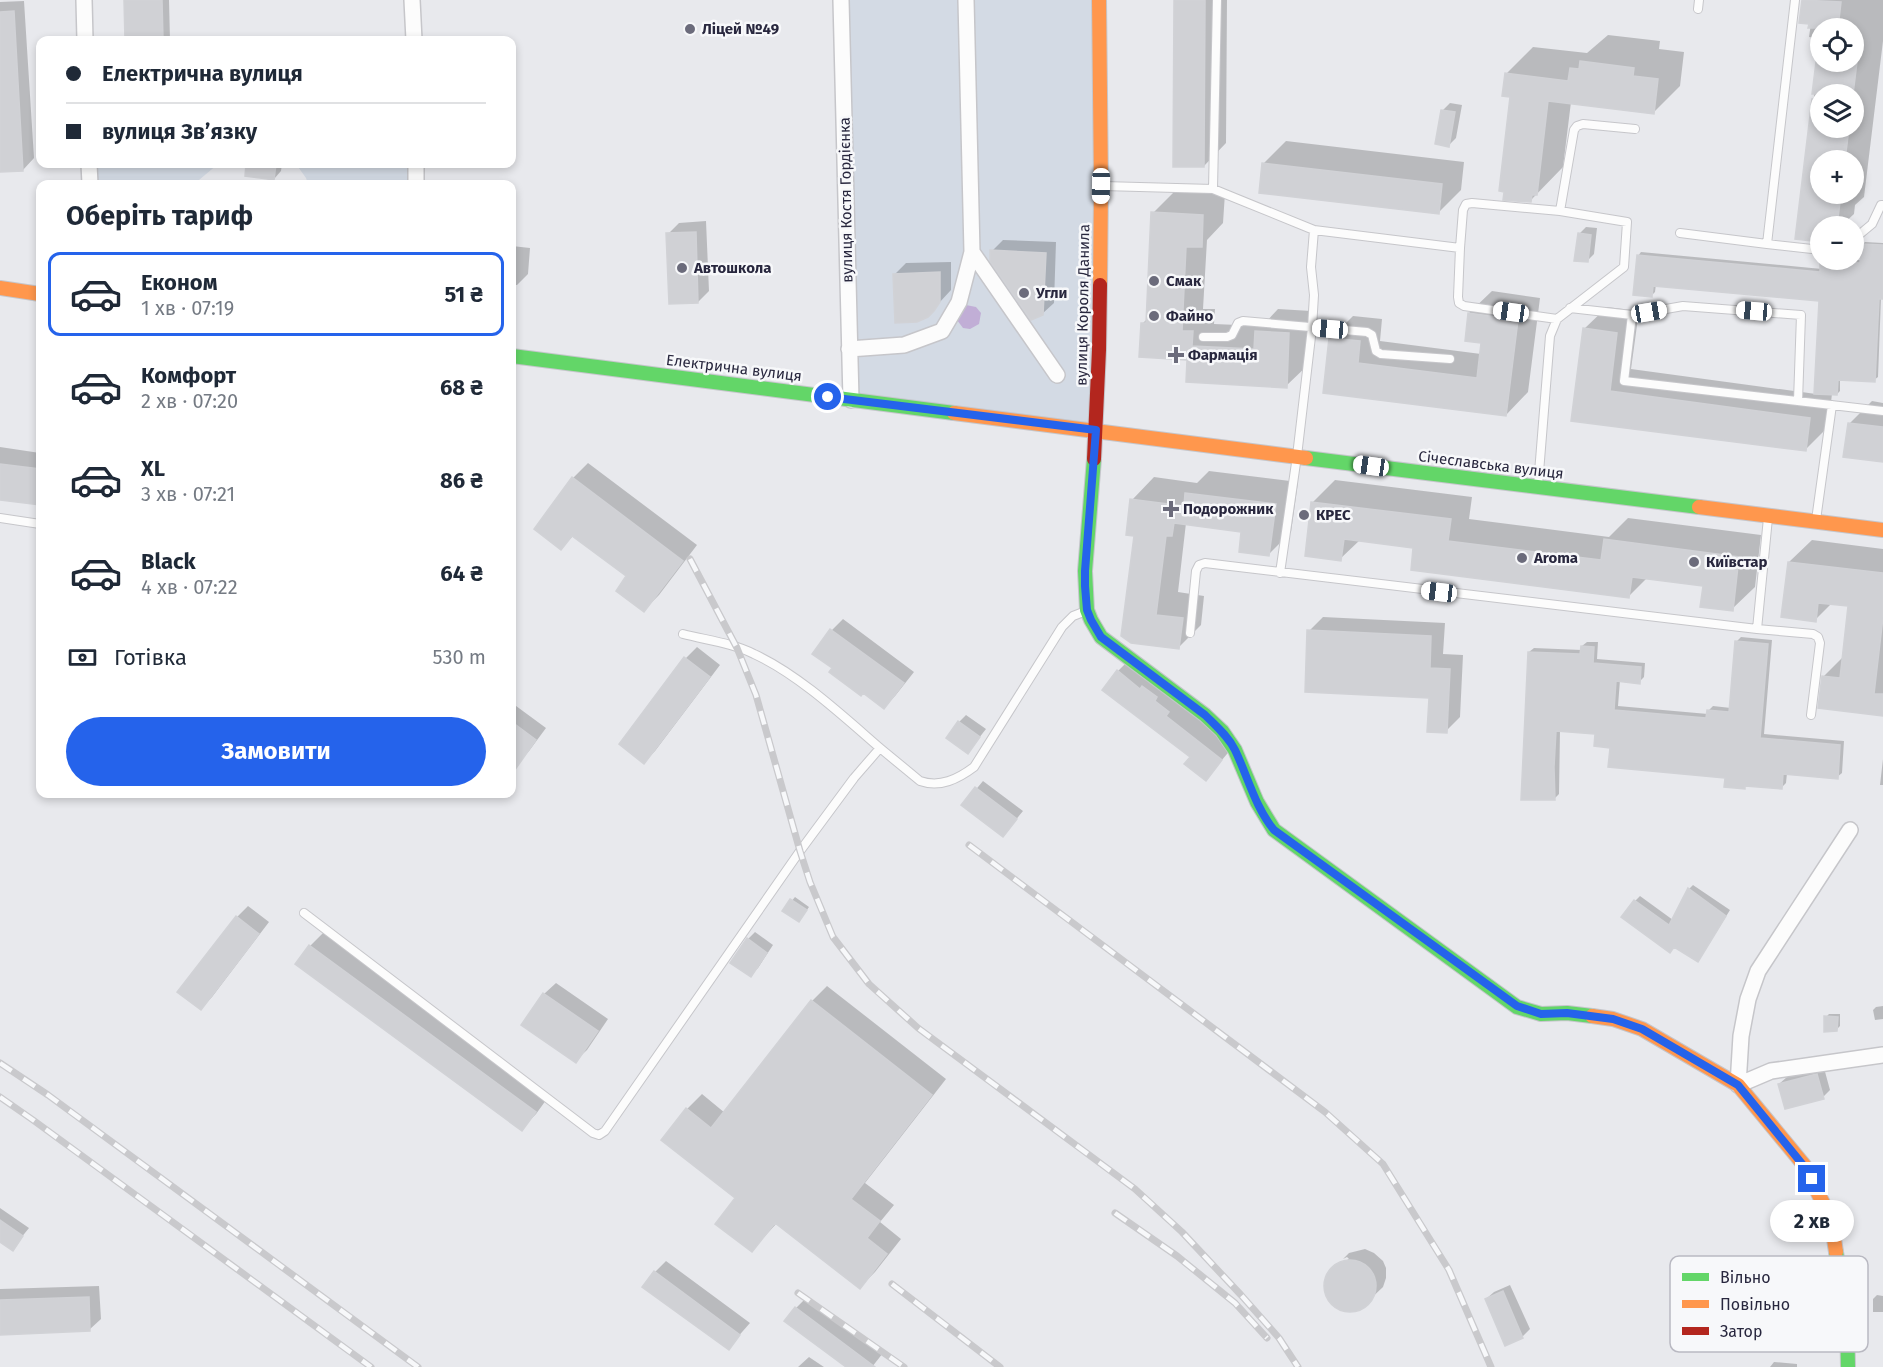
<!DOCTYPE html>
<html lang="uk">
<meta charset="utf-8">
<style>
:root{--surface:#fff;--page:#f2f2f3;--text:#1f2937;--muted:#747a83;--line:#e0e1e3;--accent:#2563eb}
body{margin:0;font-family:"Fira Sans",sans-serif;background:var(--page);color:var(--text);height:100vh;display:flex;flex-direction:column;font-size:22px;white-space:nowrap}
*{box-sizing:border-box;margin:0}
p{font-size:20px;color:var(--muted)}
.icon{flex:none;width:33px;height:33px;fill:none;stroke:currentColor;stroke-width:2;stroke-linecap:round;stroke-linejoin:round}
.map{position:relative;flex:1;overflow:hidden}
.side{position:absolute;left:36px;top:180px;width:480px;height:618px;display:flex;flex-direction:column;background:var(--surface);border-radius:12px;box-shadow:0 3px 9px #0003}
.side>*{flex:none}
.hud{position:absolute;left:36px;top:36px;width:480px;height:132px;border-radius:12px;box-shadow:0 3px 9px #0003;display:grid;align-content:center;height:132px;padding:0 30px;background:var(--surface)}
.controls{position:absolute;left:1810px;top:18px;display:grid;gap:12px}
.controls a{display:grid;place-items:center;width:54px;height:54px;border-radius:50%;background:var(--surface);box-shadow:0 3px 9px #0003;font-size:30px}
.end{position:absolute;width:27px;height:27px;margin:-14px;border:8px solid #2563eb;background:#fff;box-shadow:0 0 0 3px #fff}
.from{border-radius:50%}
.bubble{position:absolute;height:42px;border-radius:21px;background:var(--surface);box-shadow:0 3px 9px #0003;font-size:20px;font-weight:700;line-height:42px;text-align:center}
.car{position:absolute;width:18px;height:36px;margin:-18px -9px;border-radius:8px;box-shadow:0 0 4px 2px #0007;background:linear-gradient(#fff 24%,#345 0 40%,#fff 0 76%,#345 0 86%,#fff 0)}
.hud b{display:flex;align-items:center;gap:21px;height:57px;font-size:22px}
.hud b+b{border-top:2px solid var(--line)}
.hud i{width:15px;height:15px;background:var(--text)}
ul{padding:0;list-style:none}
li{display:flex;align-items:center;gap:18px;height:84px;margin:0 12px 9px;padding:0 18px;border:3px solid transparent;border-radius:12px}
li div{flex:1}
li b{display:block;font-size:22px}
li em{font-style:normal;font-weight:700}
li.on{border-color:var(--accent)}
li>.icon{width:54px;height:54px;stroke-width:1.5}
h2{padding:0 30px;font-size:27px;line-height:72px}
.pay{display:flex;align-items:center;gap:15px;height:66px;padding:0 30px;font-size:22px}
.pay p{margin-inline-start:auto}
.action{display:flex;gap:12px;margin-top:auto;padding:12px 30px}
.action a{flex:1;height:69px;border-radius:36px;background:var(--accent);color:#fff;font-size:24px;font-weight:700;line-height:69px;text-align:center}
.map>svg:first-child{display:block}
</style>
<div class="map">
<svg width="1883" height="1367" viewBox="0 0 1883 1367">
<rect width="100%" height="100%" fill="#e8e9ed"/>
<path fill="#d3dae4" d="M847 0H1099L1096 431 851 400Z
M89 164H218L199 180 198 184H90Z
M296 164H416V184H308L306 178Z"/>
<path fill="#c1aed6" d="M966 305 976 307 981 313 979 324 970 329 963 328 957 320Z"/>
<path fill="#0003" fill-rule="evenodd" d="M125 0H169L170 40H126Z
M1175 0H1227L1226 143 1204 166Z
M1803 0H1883V41L1864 197 1855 205 1854 214 1841 226H1821V240L1797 237 1821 39 1809 37 1811 23 1801 21ZM1821 28H1854V62H1821ZM1821 94H1854V128H1821ZM1821 160H1854V194H1821Z
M24 1 34 158 23 170 0 171V2Z
M1608 35 1660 41 1659 49 1684 52 1680 86 1654 112 1571 102 1563 167 1530 201 1506 74 1533 47 1587 53Z
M1450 103 1462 105 1456 138 1449 145 1443 110Z
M1286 141 1464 162 1461 190 1438 213 1264 163Z
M248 164H282L281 171 274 179 246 175Z
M1175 191 1225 193 1223 223 1207 240 1203 309H1215L1214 324 1262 326 1278 309 1311 311 1309 364 1286 386 1188 358 1142 324 1148 318 1153 213Z
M706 221 709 291 698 302 668 234 679 223Z
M1586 227 1597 228 1594 254 1587 261 1579 234Z
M1003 240 1056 242 1054 303 1042 314 992 251Z
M1865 242 1883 243V298H1881L1878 377 1874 380 1840 379V391L1837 394H1832L1828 427 1805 450 1573 420 1584 329 1607 307 1639 311 1631 369 1816 394 1820 300 1656 284 1655 292 1652 295 1638 256 1641 252 1822 269V261L1824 260H1862V245Z
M512 246 530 248 528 274 517 285H512Z
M951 262V290L927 316 895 274 906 263Z
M1492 291 1540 298 1528 392 1506 415 1324 392 1331 338 1353 316 1382 319 1380 341 1481 354 1482 342 1469 313Z
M1872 401 1883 403V461L1849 424Z
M0 447 40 453V504L0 499Z
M588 463 697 545 659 595 644 610 629 576 574 535 561 548 573 478Z
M1209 471 1298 482 1291 532 1269 554 1243 530 1186 523 1178 592 1204 596 1201 625 1178 648 1131 642 1136 535 1132 500 1154 477 1197 483Z
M1335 480 1472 497 1469 519 1609 537 1628 518 1761 535 1755 587 1732 609 1705 584 1648 577 1629 596 1415 546 1360 540 1340 559 1313 502Z
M1812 540 1883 549V701L1823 677 1844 656 1850 605 1832 603 1815 620 1789 562Z
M1323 617 1445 623 1443 654 1463 655 1460 717 1446 731 1430 697 1309 631Z
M843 619 914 672 895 696 884 707 834 668 832 630Z
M1741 637 1772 640 1764 734 1844 741 1842 773 1837 777 1787 773 1786 783 1781 788 1747 785 1745 787 1727 776 1611 746 1597 733 1560 730 1559 794 1554 799 1529 652 1534 648 1582 650V646L1587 642H1598L1597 659 1645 663 1644 677 1639 682 1620 680 1618 706 1708 714V711L1713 706 1731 708 1736 642Z
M697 647 720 665 655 751 644 762 686 658Z
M1129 660 1232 748 1206 779 1192 757 1118 671Z
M512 703 546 728 529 751 518 763 512 758Z
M966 715 986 729 968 752 959 722Z
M1883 759V785H1880Z
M983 781 1023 811 1003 835 963 805Z
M1693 885 1730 910 1702 955 1698 960 1635 901 1640 896 1673 920 1689 889Z
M795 897 809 907 802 917 784 910Z
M248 906 269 922 212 997 201 1008 237 917Z
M325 931 549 1096 536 1114 521 1129 310 946Z
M755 932 773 945 758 968 750 975 748 939Z
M556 983 608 1019 587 1050 575 1061 523 1025 544 994Z
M827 986 946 1079 865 1183 894 1205 880 1222 901 1239 875 1272 860 1287 777 1223 752 1250 737 1198 687 1109 702 1094 725 1113 812 1001Z
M1883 1006V1019L1875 1020 1873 1010 1876 1007Z
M1829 1014H1840V1026L1837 1029 1826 1017Z
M1824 1068 1830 1090 1823 1097 1779 1084 1787 1077Z
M0 1208 29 1228 12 1249 0 1240Z
M1365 1249 1374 1253 1383 1261 1386 1268V1278L1383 1287 1363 1306 1350 1311 1337 1307 1328 1296 1325 1284 1328 1274 1337 1265 1349 1259 1347 1257 1343 1259 1349 1253Z
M666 1261 750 1323 728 1348 655 1272Z
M1510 1285 1530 1329 1523 1336 1506 1344 1486 1299 1494 1292Z
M99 1286 101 1319 89 1330 0 1333V1289Z
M1877 1295 1883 1296V1312H1873V1299Z
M807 1297 883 1353 872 1367H848L796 1308Z
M809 1357 824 1367H798Z
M1774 1362 1797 1364V1367H1770Z"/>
<path fill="#d0d1d5" stroke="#d1d2d6" stroke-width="1.5" d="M124 0H162L163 40H125Z
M1174 0H1205L1204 167H1173Z
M1802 0 1841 2 1838 28H1808L1809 24 1799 23Z
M14 11 23 171 0 172V12Z
M1580 61 1634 68 1633 76 1658 79 1654 114 1548 101 1537 195H1532L1531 202 1503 200 1504 192 1499 191 1510 97 1502 96 1505 73 1568 81 1570 68 1579 69Z
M1816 62H1857L1853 94H1812Z
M1812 99 1821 100V128H1849L1845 160H1821V194H1841L1837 226H1821V242L1795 239Z
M1441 110 1455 112 1449 147 1435 144Z
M1262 163 1442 184 1439 214 1259 193Z
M246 164H276L274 180 245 176Z
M1151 212 1203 215 1202 247H1186L1182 331H1193L1192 346 1254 349 1255 331 1289 333 1287 388 1186 382 1187 360 1139 357 1141 323H1146Z
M696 232 698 303 669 304 666 233Z
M1578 233 1591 235 1588 262 1574 261Z
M1861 244 1883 245V299H1879L1875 382 1838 380 1837 395 1814 394 1819 301 1653 286 1652 297 1633 295 1637 255 1820 272V261L1860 263Z
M990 250 1046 253 1043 315 1031 320 990 261Z
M940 272V302L934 311 928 317 917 322 895 323 893 274Z
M1468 313 1518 320 1506 416 1323 393 1329 338 1360 341 1358 363 1477 378 1481 343 1465 341Z
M1583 328 1617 333 1610 391 1810 418 1806 451 1571 421Z
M1848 423 1883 427V462L1843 457Z
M0 464 40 469V505L0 500Z
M572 477 683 561 644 612 616 591 626 576 572 536 561 550 534 529Z
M1185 493 1276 504 1269 556 1239 552 1241 532 1174 523 1172 536H1166L1156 615 1183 618 1179 649 1131 643 1121 636 1134 536 1126 535 1130 499 1184 506Z
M1311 502 1451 519 1448 541 1601 560 1604 539 1739 557 1733 611 1700 607 1703 586 1632 577 1629 598 1411 570 1413 548 1344 539 1341 561 1305 556Z
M1788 562 1883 573V617L1874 694H1883V716L1818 708 1822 676 1840 678 1848 606 1818 603 1816 622 1781 617Z
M830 629 904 683 884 709 863 693 861 696 829 672 832 668 812 654Z
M1307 630 1431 636 1430 668 1450 669 1447 733 1427 732 1429 698 1305 692Z
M1735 641 1768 644 1760 738 1840 745 1838 779 1783 774 1782 789 1745 786V789L1724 787 1725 778 1608 767 1610 748 1594 746 1595 734 1556 731 1554 767 1555 800H1521L1528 652 1580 654 1581 646 1594 647 1593 663 1641 667 1640 684 1616 681 1614 710 1706 718 1707 710 1729 712Z
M684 657 710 677 644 764 619 744Z
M1117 670 1140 689 1142 686 1157 697 1155 701 1169 712 1166 716 1222 760 1206 781 1184 764 1190 757 1102 690Z
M958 721 980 737 968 754 946 738Z
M512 722 536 740 512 774Z
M975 787 1017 819 1003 837 961 805Z
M1688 888 1726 916 1698 962 1674 947 1670 953 1621 917 1634 900 1669 925Z
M790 899 807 910 799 922 782 911Z
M236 916 259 934 201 1010 177 992Z
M747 938 767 953 751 977 730 963Z
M309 945 536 1112 522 1131 295 964Z
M543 993 598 1031 576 1063 521 1025Z
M811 1000 932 1095 851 1199 880 1221 867 1238 887 1254 860 1289 775 1223 752 1252 715 1224 735 1198 661 1140 686 1108 711 1128Z
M1824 1016 1838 1017 1837 1031 1824 1032Z
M1817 1074 1824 1099 1785 1109 1778 1084Z
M0 1220 23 1236 13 1251 0 1242Z
M1324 1286a26 26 0 1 1 52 0a26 26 0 1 1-52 0Z
M654 1271 740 1335 729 1350 642 1287Z
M1503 1291 1523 1338 1505 1346 1485 1299Z
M89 1297 90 1331 0 1335V1300Z
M795 1307 875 1367H846L784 1321Z"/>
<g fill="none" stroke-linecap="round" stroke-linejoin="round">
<defs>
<path id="lane" d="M1698 9 1699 0
M1103 186 1213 189 1217 0
M1213 189 1314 230
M1560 211 1574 130 1577 126 1583 124 1635 129
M1680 233 1767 244 1795 0
M1854 239 1872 224 1881 205H1883
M1767 244 1821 250
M1460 248 1458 297 1459 303 1464 306 1557 319
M1570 308 1632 315 1624 381 1883 411
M1632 315 1683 306 1801 315 1798 401
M1203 337H1227L1232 335 1238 323 1243 321 1367 332 1372 335 1376 351 1381 354 1450 359
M0 518 40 524
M1768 518 1757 629 1813 634 1818 637 1820 643 1811 715
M1816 520 1832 405
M1280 573 1297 456 1312 328 1314 295 1311 267 1314 230 1460 248 1463 210 1466 204 1472 203 1560 211 1627 222 1624 267 1557 319 1550 336 1538 485
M1190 633 1196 571 1199 565 1205 563 1757 629
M683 634C706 640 733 643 754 654 798 674 843 716 880 748
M304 913 593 1133 599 1135 605 1131 800 851 854 778 880 748 920 781C940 788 958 779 974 767L1062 627 1073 616 1086 611"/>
<path id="street" d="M84 0 85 40
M412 0 414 40
M841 0 851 400
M966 0 972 252 1057 375
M89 164 90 184
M416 184V164
M849 349 904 345 942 331 959 302 972 252
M1850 830 1758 971 1748 999 1741 1036 1738 1085 1771 1071 1883 1055"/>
<path id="fast" d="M512 356 954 413
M1306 458 1699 507
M1094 459 1085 571 1087 610 1091 620 1101 637 1205 715 1222 731 1235 750 1257 802 1274 830 1517 1007 1541 1014 1567 1013 1592 1016
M1836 1252 1847 1315 1848 1367"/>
<path id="slow" d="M1099 0 1101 186 1100 285
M0 288 40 294
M954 413 1306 458
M1699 507 1883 530
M1592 1016 1613 1019 1642 1029 1738 1085 1804 1165 1831 1219 1836 1252"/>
<path id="jam" d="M1094 459 1099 350 1100 285"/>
</defs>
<use href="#lane" stroke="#c6c6ca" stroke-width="10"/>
<use href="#street" stroke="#c6c6ca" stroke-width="18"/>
<use href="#fast" stroke="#c5c6cb" stroke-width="16"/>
<use href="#slow" stroke="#c5c6cb" stroke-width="16"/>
<use href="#jam" stroke="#c5c6cb" stroke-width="16"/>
<use href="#lane" stroke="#fcfcfc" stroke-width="8"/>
<use href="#street" stroke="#fcfcfc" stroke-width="15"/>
<use href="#fast" stroke="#63d668" stroke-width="14"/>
<use href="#slow" stroke="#ff974d" stroke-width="14"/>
<use href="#jam" stroke="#b3261e" stroke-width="14"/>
<defs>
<path id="rail" d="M690 559 737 648 756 695 800 851 810 882 833 937 869 984 918 1028 1135 1189 1182 1232 1241 1295 1279 1338 1298 1367
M969 845 1325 1112 1383 1164 1449 1270 1491 1367
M0 1063 48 1095 418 1367
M0 1097 33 1120 371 1367
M1115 1213 1177 1256 1235 1303 1267 1338
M892 1284 1000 1367
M798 1293 904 1367"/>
</defs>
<use href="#rail" stroke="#c9c9cc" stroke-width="7"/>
<use href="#rail" stroke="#f7f8fa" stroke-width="4.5" stroke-dasharray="14" stroke-linecap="butt"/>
</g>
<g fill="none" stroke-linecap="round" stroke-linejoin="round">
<path stroke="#2563eb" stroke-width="8" d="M828 397 1096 430 1085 571V586L1087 610 1091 620 1101 637 1205 715C1216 726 1228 736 1235 750 1248 777 1255 807 1274 830L1517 1006 1541 1014 1567 1013 1613 1019 1642 1029 1738 1085 1803 1165 1812 1179"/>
</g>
<g fill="#6b6b7b" stroke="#f7f8fa" stroke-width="2">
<circle cx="690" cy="29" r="6"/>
<circle cx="682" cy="268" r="6"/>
<circle cx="1154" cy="281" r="6"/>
<circle cx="1024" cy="293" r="6"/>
<circle cx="1154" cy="316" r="6"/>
<path d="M1173 346h6v6h6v6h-6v6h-6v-6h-6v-6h6z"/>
<path d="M1168 500h6v6h6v6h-6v6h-6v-6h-6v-6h6z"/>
<circle cx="1304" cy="515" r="6"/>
<circle cx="1522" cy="558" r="6"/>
<circle cx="1694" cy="562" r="6"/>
</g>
<g text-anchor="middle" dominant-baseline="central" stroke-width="5" stroke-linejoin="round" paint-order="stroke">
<g font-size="15" font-weight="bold" fill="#28273e" stroke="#f7f8fa" text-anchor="start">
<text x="702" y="29">Ліцей №49</text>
<text x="694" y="268">Автошкола</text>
<text x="1166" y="281">Смак</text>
<text x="1036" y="293">Угли</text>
<text x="1166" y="316">Файно</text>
<text x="1188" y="355">Фармація</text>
<text x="1183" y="509">Подорожник</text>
<text x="1316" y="515">КРЕС</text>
<text x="1534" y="558">Aroma</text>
<text x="1706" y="562">Київстар</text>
</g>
<g font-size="15" fill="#28273e" stroke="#f7f8fa">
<text transform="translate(846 200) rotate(-91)">вулиця Костя Гордієнка</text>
<text transform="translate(1083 305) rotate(-89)">вулиця Короля Данила</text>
<text transform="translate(734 368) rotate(7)">Електрична вулиця</text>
<text transform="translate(1491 465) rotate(7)">Січеславська вулиця</text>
</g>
</g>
<rect x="1670" y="1256" width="198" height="96" rx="9" fill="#f7f8fa" stroke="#b9b9c2" stroke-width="1.5"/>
<rect x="1682" y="1273" width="27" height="8" fill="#63d668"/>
<rect x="1682" y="1300" width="27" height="8" fill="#ff974d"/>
<rect x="1682" y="1327" width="27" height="8" fill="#b3261e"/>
<g font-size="16" fill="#28273e">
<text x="1720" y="1283">Вільно</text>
<text x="1720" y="1310">Повільно</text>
<text x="1720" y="1337">Затор</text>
</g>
</svg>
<div class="controls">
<a><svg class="icon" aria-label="locate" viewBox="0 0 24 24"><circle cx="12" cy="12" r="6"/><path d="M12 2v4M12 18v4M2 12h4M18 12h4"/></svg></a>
<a><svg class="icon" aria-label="layers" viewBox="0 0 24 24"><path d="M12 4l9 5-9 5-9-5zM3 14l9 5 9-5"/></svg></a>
<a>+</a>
<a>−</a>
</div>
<i class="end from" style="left:828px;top:397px"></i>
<i class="end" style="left:1812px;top:1179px"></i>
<div class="bubble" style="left:1770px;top:1200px;width:84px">2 хв</div>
<i class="car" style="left:1101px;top:186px;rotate:181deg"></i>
<i class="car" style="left:1754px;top:311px;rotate:275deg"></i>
<i class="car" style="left:1511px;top:312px;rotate:278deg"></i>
<i class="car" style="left:1649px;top:312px;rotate:80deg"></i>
<i class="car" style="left:1330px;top:329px;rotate:275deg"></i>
<i class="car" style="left:1371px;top:466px;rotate:278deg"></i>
<i class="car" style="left:1439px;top:592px;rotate:277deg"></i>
<div class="hud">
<b><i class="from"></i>Електрична вулиця</b>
<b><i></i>вулиця Звʼязку</b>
</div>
<section class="side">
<h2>Оберіть тариф</h2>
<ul>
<li class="on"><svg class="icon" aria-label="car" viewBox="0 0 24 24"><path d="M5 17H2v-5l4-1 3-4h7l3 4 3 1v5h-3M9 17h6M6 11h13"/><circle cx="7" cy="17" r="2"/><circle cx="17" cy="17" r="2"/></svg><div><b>Економ</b><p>1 хв · 07:19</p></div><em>51 ₴</em></li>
<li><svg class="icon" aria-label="car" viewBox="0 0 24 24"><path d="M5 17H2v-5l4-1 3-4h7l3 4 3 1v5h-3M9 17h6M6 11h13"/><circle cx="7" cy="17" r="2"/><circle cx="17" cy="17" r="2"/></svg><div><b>Комфорт</b><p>2 хв · 07:20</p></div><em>68 ₴</em></li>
<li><svg class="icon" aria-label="car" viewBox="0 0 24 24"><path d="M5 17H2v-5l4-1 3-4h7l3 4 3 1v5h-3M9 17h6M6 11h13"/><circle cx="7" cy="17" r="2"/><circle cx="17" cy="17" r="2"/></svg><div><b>XL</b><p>3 хв · 07:21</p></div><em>86 ₴</em></li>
<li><svg class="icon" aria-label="car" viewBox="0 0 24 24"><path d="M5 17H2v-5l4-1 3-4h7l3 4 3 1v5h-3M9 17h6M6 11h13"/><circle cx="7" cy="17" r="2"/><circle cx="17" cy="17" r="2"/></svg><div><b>Black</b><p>4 хв · 07:22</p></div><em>64 ₴</em></li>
</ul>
<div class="pay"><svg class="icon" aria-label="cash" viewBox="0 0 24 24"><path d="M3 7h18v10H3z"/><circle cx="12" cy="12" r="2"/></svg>Готівка<p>530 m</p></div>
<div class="action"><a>Замовити</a></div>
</section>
</div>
